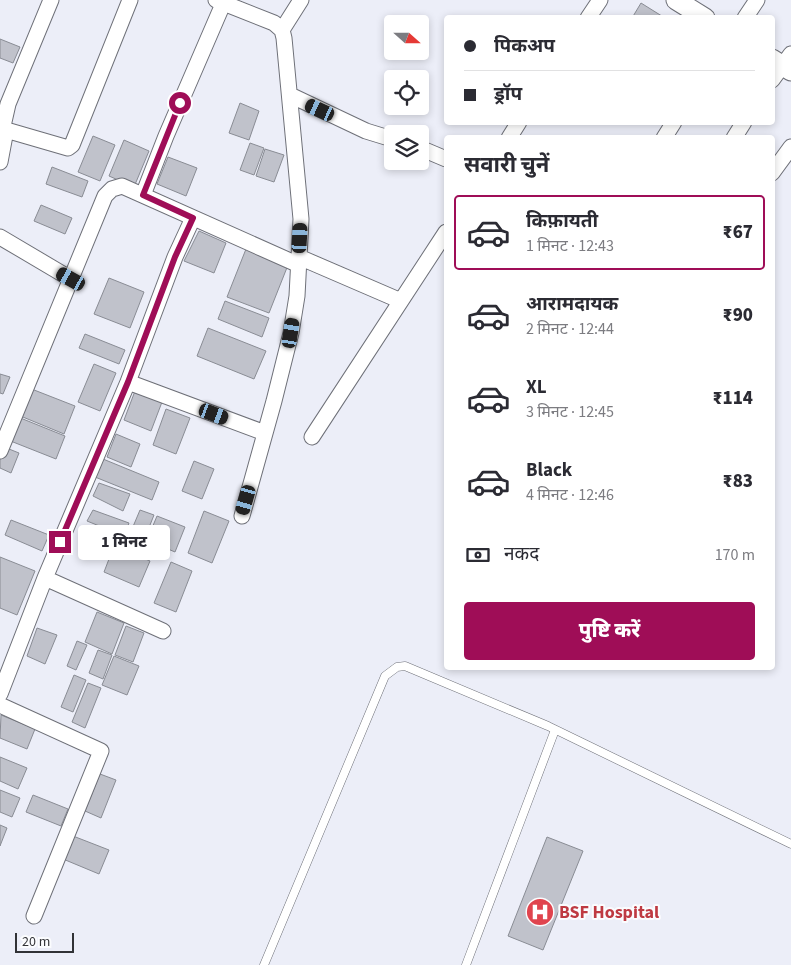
<!DOCTYPE html>
<html lang="hi">
<meta charset="utf-8">
<style>
:root{--surface:#fff;--page:#f2f2f3;--text:#2b2b33;--muted:#7c7c81;--line:#e1e1e2;--accent:#9f0d57}
body{margin:0;font-family:"Source Sans 3","Noto Sans Devanagari",sans-serif;background:var(--page);color:var(--text);height:100vh;display:flex;flex-direction:column;font-size:19px;white-space:nowrap}
*{box-sizing:border-box;margin:0}
p{font-size:16px;color:var(--muted)}
.icon{flex:none;width:28px;height:28px;fill:none;stroke:currentColor;stroke-width:2;stroke-linecap:round;stroke-linejoin:round}
.map{position:relative;flex:1;overflow:hidden}
.drawer{position:absolute;left:444px;top:135px;width:331px;height:535px;display:flex;flex-direction:column;background:var(--surface);border-radius:5px;box-shadow:0 2px 8px #0003}
.drawer>*{flex:none}
.top-card{position:absolute;left:444px;top:15px;width:331px;height:110px;border-radius:5px;box-shadow:0 2px 8px #0003;display:grid;align-content:center;height:110px;padding:0 20px;background:var(--surface)}
.needle{width:32px;rotate:111deg}
.controls{position:absolute;left:384px;top:15px;display:grid;gap:10px}
.controls a{display:grid;place-items:center;width:45px;height:45px;border-radius:5px;background:var(--surface);box-shadow:0 2px 8px #0003;font-size:25px}
.scale{position:absolute;left:15px;bottom:12px;width:59px;box-sizing:border-box;padding-left:5px;border:2px solid #313236;border-top:0;font-size:14px;line-height:18px;white-space:nowrap;color:#313236;-webkit-text-stroke:4px #fbfcfe;paint-order:stroke}
.end{position:absolute;width:22px;height:22px;margin:-11px;border:6px solid #9f0d57;background:#fff;box-shadow:0 0 0 2px #fff}
.from{border-radius:50%}
.bubble{position:absolute;height:35px;border-radius:5px;background:var(--surface);box-shadow:0 2px 8px #0003;font-size:16px;font-weight:800;line-height:35px;text-align:center}
.car{position:absolute;width:15px;height:30px;margin:-15px -8px;border-radius:6px;box-shadow:0 0 4px 1px #0007;background:linear-gradient(#222 24%,#8ab4d8 0 40%,#222 0 76%,#8ab4d8 0 86%,#222 0)}
.top-card b{display:flex;align-items:center;gap:18px;height:48px;font-size:19px}
.top-card b+b{border-top:1px solid var(--line)}
.top-card i{width:12px;height:12px;background:var(--text)}
ul{padding:0;list-style:none}
li{display:flex;align-items:center;gap:15px;height:75px;margin:0 10px 8px;padding:0 10px;border:2px solid transparent;border-radius:5px}
li div{flex:1}
li b{display:block;font-size:19px}
li em{font-style:normal;font-weight:800}
li.on{border-color:var(--accent)}
li>.icon{width:45px;height:45px;stroke-width:1.5}
h2{padding:0 20px;font-size:22px;line-height:60px}
.pay{display:flex;align-items:center;gap:12px;height:55px;padding:0 20px;font-size:19px}
.pay p{margin-inline-start:auto}
.action{display:flex;gap:10px;margin-top:auto;padding:10px 20px}
.action a{flex:1;height:58px;border-radius:5px;background:var(--accent);color:#fff;font-size:20px;font-weight:800;line-height:58px;text-align:center}
.map>svg:first-child{display:block}
</style>
<div class="map">
<svg width="791" height="965" viewBox="0 0 791 965">
<rect width="100%" height="100%" fill="#eceef8"/>
<path fill="#c0c2cb" stroke="#898c94" d="M641 3 665 18H632Z
M0 39 20 47 13 63 0 58Z
M240 103 259 111 249 140 229 133Z
M93 136 115 145 100 181 78 172Z
M124 140 149 151 134 187 109 176Z
M250 143 264 148 254 175 240 170Z
M265 149 284 155 274 182 256 176Z
M168 157 197 168 186 196 157 184Z
M52 167 88 181 82 197 46 184Z
M41 205 72 218 65 234 34 221Z
M199 231 226 243 214 273 184 261Z
M246 249 288 265 269 313 227 297Z
M109 278 144 292 130 328 94 314Z
M225 301 269 318 262 337 218 319Z
M208 328 266 351 254 379 197 356Z
M85 334 125 350 119 364 79 348Z
M94 364 116 373 100 411 78 402Z
M0 374 10 377 3 394 0 393Z
M29 388 75 406 64 434 18 415Z
M135 391 162 402 151 431 124 420Z
M166 409 190 418 176 454 153 445Z
M18 417 65 436 56 459 8 440Z
M116 434 140 444 131 467 107 457Z
M4 447 19 453 11 473 0 468V456Z
M103 459 159 482 152 500 95 477Z
M194 461 214 469 202 499 182 491Z
M99 483 130 494 123 511 93 496Z
M93 510 129 523 124 536 87 521Z
M140 510 154 515 146 535 132 529Z
M204 511 229 521 212 563 188 553Z
M157 516 185 527 175 552 147 540Z
M11 520 49 535 42 551 5 535Z
M114 546 150 561 139 587 104 572Z
M0 557 35 571 17 615 0 608Z
M171 562 192 571 176 612 154 603Z
M97 612 124 623 112 654 85 642Z
M126 626 144 633 133 662 115 655Z
M37 628 57 635 45 664 27 656Z
M77 641 87 645 76 670 67 666Z
M98 650 112 655 103 679 89 673Z
M114 656 139 666 127 695 102 685Z
M74 675 86 680 73 712 61 707Z
M88 683 101 688 85 728 72 722Z
M1 715 35 729 27 749 0 738Z
M0 757 27 768 18 789 0 781Z
M100 774 116 780 101 818 85 811Z
M0 790 20 798 12 817 0 812Z
M33 795 68 809 61 826 26 812Z
M0 825 7 828 0 846Z
M73 836 109 850 99 874 63 859Z
M547 837 583 851 543 950 508 936Z"/>
<g fill="none" stroke-linecap="round" stroke-linejoin="round">
<defs>
<path id="service" d="M264 965 385 676 397 667 405 666 548 726 791 844
M466 965 555 730"/>
<path id="minor" d="M51 0 8 104 3 126 6 130 68 148 72 145 130 0
M216 0 274 23 282 30 284 38 301 219 297 296 291 333 274 401 242 516
M588 18 600 0
M745 18 757 0
M282 30 301 0
M772 80 791 54
M290 95 366 131 392 139
M509 138 519 122
M664 138 674 122
M734 138 744 122
M420 148 446 159
M0 162 6 130
M772 173 791 147
M143 195 166 136 223 4
M0 237 71 279
M299 257 401 301
M128 382 265 433
M312 437 446 232
M0 451 105 196 112 189 122 186 299 265
M45 578 163 631
M0 694 45 578 128 382 175 257 193 218
M0 705 101 751 34 916"/>
<path id="tertiary" d="M676 0 705 18
M772 59 791 71"/>
</defs>
<use href="#service" stroke="#6e7078" stroke-width="9"/>
<use href="#minor" stroke="#6e7078" stroke-width="17"/>
<use href="#tertiary" stroke="#6e7078" stroke-width="21"/>
<use href="#service" stroke="#fff" stroke-width="8"/>
<use href="#minor" stroke="#fff" stroke-width="15"/>
<use href="#tertiary" stroke="#fff" stroke-width="19"/>
</g>
<g fill="none" stroke-linecap="round" stroke-linejoin="round">
<path stroke="#9f0d57" stroke-width="6" d="M60 542 128 382 175 257 193 218 143 195 180 103"/>
</g>
<defs>
<symbol id="hospital-disc" viewBox="-11 -11 22 22"><circle r="9.5" fill="#e0444e" stroke="#fbfcfe"/><path d="M-5-5h3v3.5h4V-5h3V5h-3V1.5h-4V5h-3Z" fill="#fff"/></symbol>
</defs>
<g fill-rule="evenodd">
<use href="#hospital-disc" x="524" y="896" width="32" height="32"/>
</g>
<g text-anchor="middle" dominant-baseline="central" stroke-width="4" stroke-linejoin="round" paint-order="stroke">
<g font-size="18" font-weight="bold" fill="#be3a42" stroke="#fbfcfe" text-anchor="start">
<text x="559" y="912">BSF Hospital</text>
</g>
</g>
</svg>
<div class="controls">
<a><svg class="needle" viewBox="-14 -14 28 28"><path d="M0-13l5 13h-10z" fill="#e53935"/><path d="M0 13l5-13h-10z" fill="#7c7c81"/></svg></a>
<a><svg class="icon" aria-label="locate" viewBox="0 0 24 24"><circle cx="12" cy="12" r="6"/><path d="M12 2v4M12 18v4M2 12h4M18 12h4"/></svg></a>
<a><svg class="icon" aria-label="layers" viewBox="0 0 24 24"><path d="M12 4l9 5-9 5-9-5zM3 14l9 5 9-5"/></svg></a>
</div>
<div class="scale">20 m</div>
<i class="end from" style="left:180px;top:103px"></i>
<i class="end" style="left:60px;top:542px"></i>
<div class="bubble" style="left:78px;top:525px;width:92px">1 मिनट</div>
<i class="car" style="left:320px;top:110px;rotate:295deg"></i>
<i class="car" style="left:300px;top:238px;rotate:3deg"></i>
<i class="car" style="left:71px;top:279px;rotate:299deg"></i>
<i class="car" style="left:291px;top:333px;rotate:9deg"></i>
<i class="car" style="left:214px;top:414px;rotate:111deg"></i>
<i class="car" style="left:246px;top:500px;rotate:196deg"></i>
<div class="top-card">
<b><i class="from"></i>पिकअप</b>
<b><i></i>ड्रॉप</b>
</div>
<section class="drawer">
<h2>सवारी चुनें</h2>
<ul>
<li class="on"><svg class="icon" aria-label="car" viewBox="0 0 24 24"><path d="M5 17H2v-5l4-1 3-4h7l3 4 3 1v5h-3M9 17h6M6 11h13"/><circle cx="7" cy="17" r="2"/><circle cx="17" cy="17" r="2"/></svg><div><b>किफ़ायती</b><p>1 मिनट · 12:43</p></div><em>₹67</em></li>
<li><svg class="icon" aria-label="car" viewBox="0 0 24 24"><path d="M5 17H2v-5l4-1 3-4h7l3 4 3 1v5h-3M9 17h6M6 11h13"/><circle cx="7" cy="17" r="2"/><circle cx="17" cy="17" r="2"/></svg><div><b>आरामदायक</b><p>2 मिनट · 12:44</p></div><em>₹90</em></li>
<li><svg class="icon" aria-label="car" viewBox="0 0 24 24"><path d="M5 17H2v-5l4-1 3-4h7l3 4 3 1v5h-3M9 17h6M6 11h13"/><circle cx="7" cy="17" r="2"/><circle cx="17" cy="17" r="2"/></svg><div><b>XL</b><p>3 मिनट · 12:45</p></div><em>₹114</em></li>
<li><svg class="icon" aria-label="car" viewBox="0 0 24 24"><path d="M5 17H2v-5l4-1 3-4h7l3 4 3 1v5h-3M9 17h6M6 11h13"/><circle cx="7" cy="17" r="2"/><circle cx="17" cy="17" r="2"/></svg><div><b>Black</b><p>4 मिनट · 12:46</p></div><em>₹83</em></li>
</ul>
<div class="pay"><svg class="icon" aria-label="cash" viewBox="0 0 24 24"><path d="M3 7h18v10H3z"/><circle cx="12" cy="12" r="2"/></svg>नकद<p>170 m</p></div>
<div class="action"><a>पुष्टि करें</a></div>
</section>
</div>
